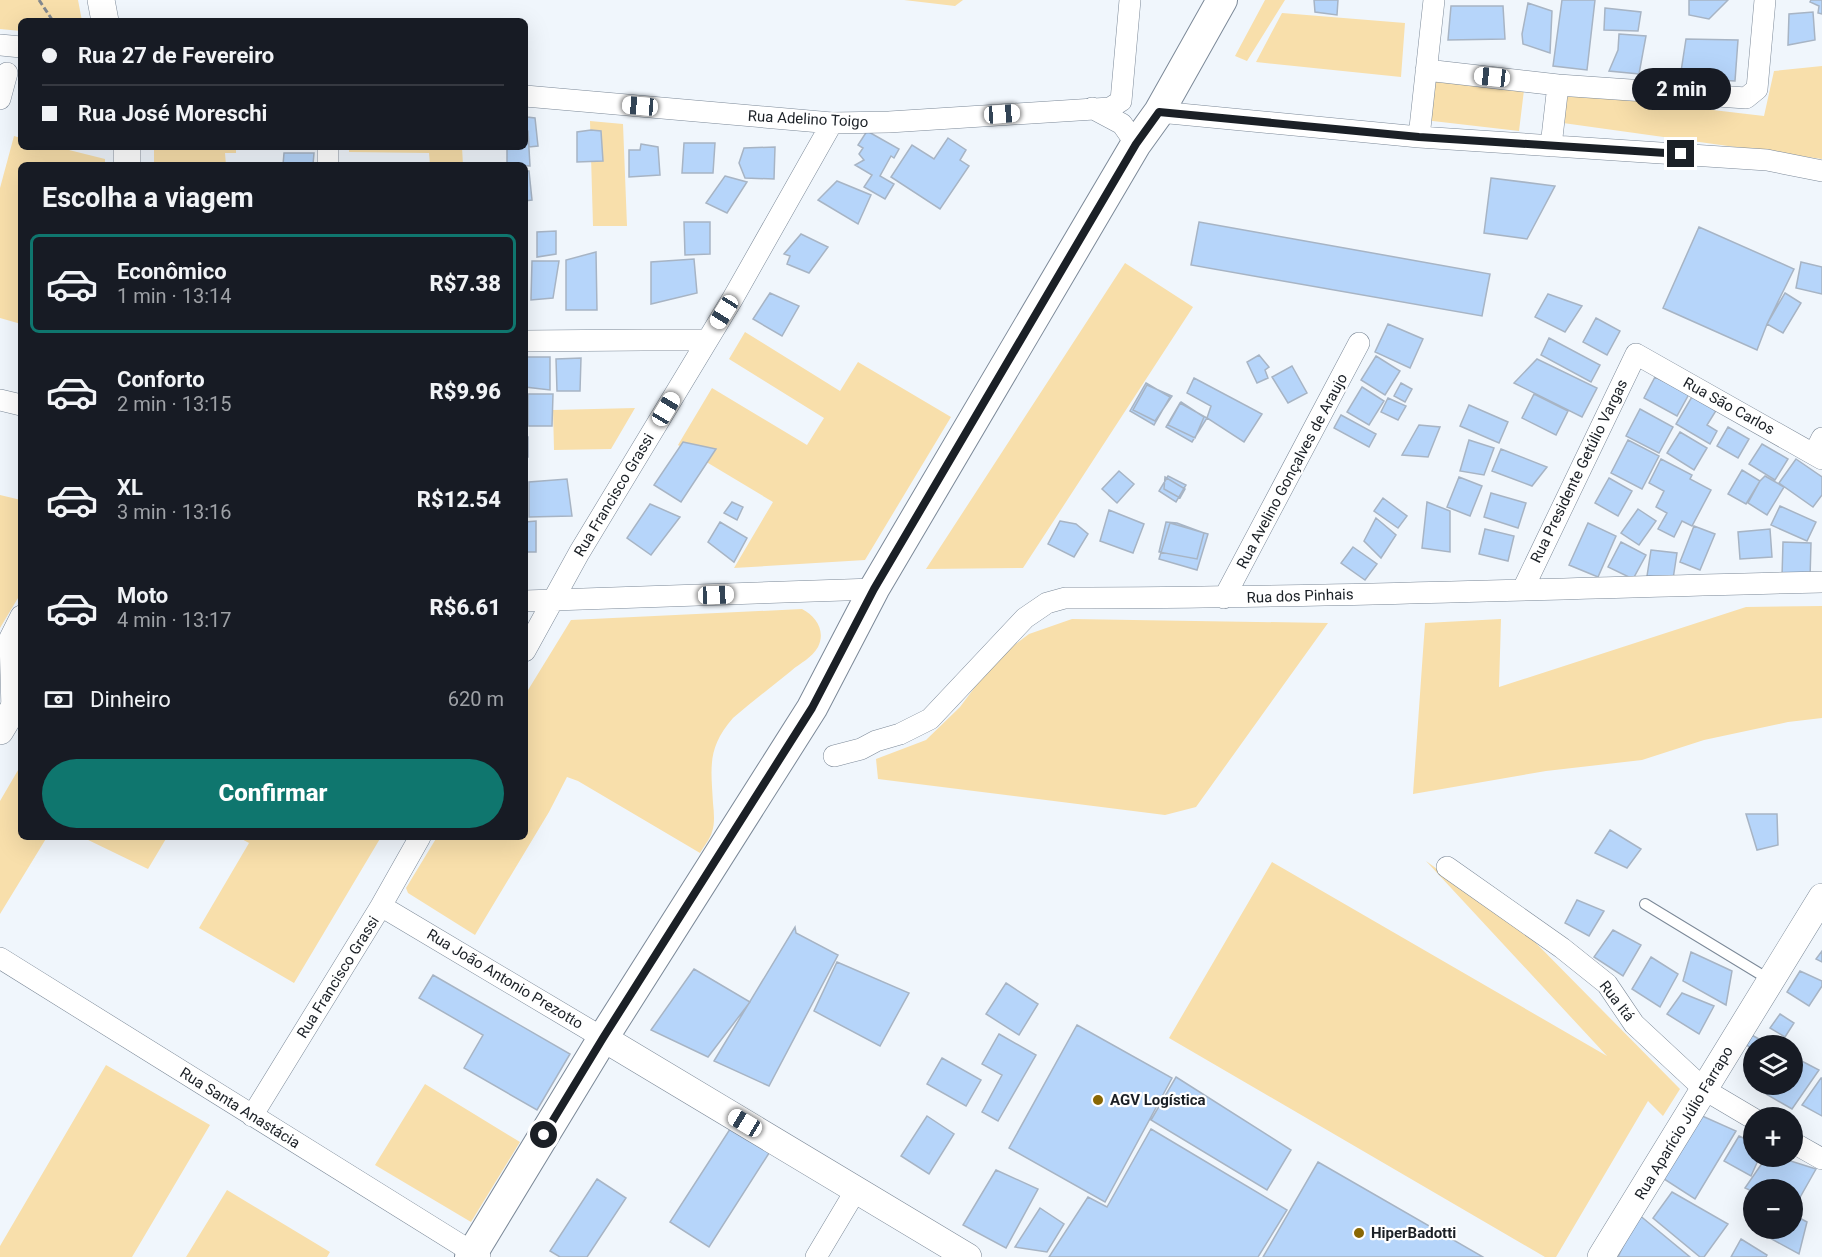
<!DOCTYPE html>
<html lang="pt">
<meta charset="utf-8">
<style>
:root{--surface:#171b24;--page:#20242c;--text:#f1f3f6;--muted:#9ea1a6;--line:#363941;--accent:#0f766e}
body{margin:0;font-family:Roboto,sans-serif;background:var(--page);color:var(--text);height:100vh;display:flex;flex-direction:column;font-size:22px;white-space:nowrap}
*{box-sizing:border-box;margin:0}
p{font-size:20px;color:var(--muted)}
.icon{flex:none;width:33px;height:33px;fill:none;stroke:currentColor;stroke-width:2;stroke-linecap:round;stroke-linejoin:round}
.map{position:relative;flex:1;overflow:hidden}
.sheet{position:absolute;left:18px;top:162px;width:510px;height:678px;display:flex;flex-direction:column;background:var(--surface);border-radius:9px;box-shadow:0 6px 24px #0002}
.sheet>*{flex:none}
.hud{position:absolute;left:18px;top:18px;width:510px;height:132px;border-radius:9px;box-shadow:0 6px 24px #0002;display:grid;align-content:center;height:132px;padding:0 24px;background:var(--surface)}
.fabs{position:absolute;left:1743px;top:1035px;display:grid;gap:12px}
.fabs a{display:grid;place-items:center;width:60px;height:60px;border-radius:50%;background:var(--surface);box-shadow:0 6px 24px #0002;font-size:30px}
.end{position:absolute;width:27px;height:27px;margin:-14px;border:8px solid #1b2026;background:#fff;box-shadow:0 0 0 3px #fff}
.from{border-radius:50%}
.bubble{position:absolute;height:42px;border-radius:21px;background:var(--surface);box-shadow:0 6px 24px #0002;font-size:20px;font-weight:800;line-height:42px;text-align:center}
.car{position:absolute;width:18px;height:36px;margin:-18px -9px;border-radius:8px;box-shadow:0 0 4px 2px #0007;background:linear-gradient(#fff 24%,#345 0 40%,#fff 0 76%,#345 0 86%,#fff 0)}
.hud b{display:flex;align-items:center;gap:21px;height:57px;font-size:22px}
.hud b+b{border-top:2px solid var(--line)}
.hud i{width:15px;height:15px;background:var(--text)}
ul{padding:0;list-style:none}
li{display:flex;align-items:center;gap:18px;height:99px;margin:0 12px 9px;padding:0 12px;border:3px solid transparent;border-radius:9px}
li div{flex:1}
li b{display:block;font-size:22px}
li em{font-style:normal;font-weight:800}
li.on{border-color:var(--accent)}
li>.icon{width:54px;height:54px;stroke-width:1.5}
h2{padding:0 24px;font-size:27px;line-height:72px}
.pay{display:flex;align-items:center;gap:15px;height:66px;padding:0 24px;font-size:22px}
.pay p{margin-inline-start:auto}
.action{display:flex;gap:12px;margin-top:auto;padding:12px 24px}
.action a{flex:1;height:69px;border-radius:36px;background:var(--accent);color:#fff;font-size:24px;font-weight:800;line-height:69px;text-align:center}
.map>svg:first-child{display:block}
</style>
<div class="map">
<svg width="1822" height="1257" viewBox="0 0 1822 1257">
<rect width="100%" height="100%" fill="#f0f6fc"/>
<path fill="#f8dfab" d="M0 0H78L82 21H21V31L0 29Z
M904 0H963L955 6Z
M1265 0H1285L1247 61 1235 56Z
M1282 13 1405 23 1401 77 1256 62Z
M1822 66V159L1563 123 1568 93 1764 116 1774 71Z
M1428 79 1524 90 1519 131 1424 120Z
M590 121 623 124 627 226H593Z
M14 136 21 138V147H57L105 159V165H21V324L0 318V188Z
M154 147H236V153H225L226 165H154Z
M349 147H462L463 165H430L429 153 349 152Z
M525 225H528V320L525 321Z
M1125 263 1193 307 1023 568 926 569Z
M745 332 840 391 858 362 951 417 865 560 734 568 773 502 678 445 712 388 807 445 824 418 729 359Z
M635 408 611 449 554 450 553 410Z
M0 495 21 500V593L0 628Z
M1822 606V718L1788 722 1704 740 1642 760 1546 771 1413 794 1425 623 1501 619 1499 687 1746 607Z
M802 609C816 616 826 631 818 647 812 658 800 663 791 671 771 687 752 702 733 718 707 748 711 767 713 803 714 813 715 823 712 832 710 839 704 846 700 853L578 781 567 777 549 812 475 935 408 893 406 888 437 837H525V695L571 620Z
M1072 619 1328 623 1196 807 1165 815 878 779 876 759 926 740 960 707 996 659 1029 634Z
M21 765V837H47L0 914V801Z
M82 837H167L148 869Z
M238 837H381L294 983 199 928 249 843Z
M1426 861 1527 934 1680 1089 1663 1116 1648 1101 1556 1257H1545L1169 1038 1272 862 1607 1056Z
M106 1065 210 1125 132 1257H0V1246Z
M425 1084 520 1142 471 1222 375 1165Z
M227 1190 330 1252 327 1257H186Z"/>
<path fill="#b6d5fa" stroke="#a7b4c4" stroke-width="1.5" d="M1314 0H1338L1337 15 1315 12Z
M1562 0H1595L1587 70 1553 66Z
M1689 0H1728L1709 19 1689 15Z
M1811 0H1822V14L1818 13 1819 6 1810 2Z
M1528 3 1552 11 1550 53 1523 44 1522 34Z
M1451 6H1503L1505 39 1448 40Z
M1605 8 1641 12 1638 31 1604 30Z
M1813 12 1815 40 1788 45 1789 14Z
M1619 34 1646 36 1639 74 1609 71 1618 50Z
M1686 39 1738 40 1735 81 1680 78Z
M525 113 527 117 535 118 538 146 529 147 528 131 525 130Z
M525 130 528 131 530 166 507 165V147H525Z
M591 130 601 131 603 161 577 162V132Z
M867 131 899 149 894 158 891 156 880 176 894 184 885 199 864 187 872 175 855 165 864 160 859 154 863 148 858 145Z
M948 138 966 150 960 160 969 166 940 209 891 177 912 145 934 159Z
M684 143H715L713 173H682Z
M641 144 658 147 660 175 629 177V150H640Z
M775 147 774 179 745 178 739 163 744 148Z
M284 153H314L313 165H283Z
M525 171H529L532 200 525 201Z
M725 176 747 182 727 213 706 203Z
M1491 178 1555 186 1527 239 1484 233Z
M837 181 871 195 858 224 818 200Z
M684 222H710V254L685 255Z
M1199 222 1490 274 1482 316 1191 265Z
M1699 227 1794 269 1767 324 1757 350 1663 308Z
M556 231V254L537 257V232Z
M801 234 828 247 809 273 787 264 790 256 784 254Z
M596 252 597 310H566V260Z
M694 259 697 293 651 304V262Z
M532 261H559L553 298 531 300Z
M1801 262 1822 267V294L1796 288Z
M770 293 799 306 782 336 753 319Z
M1785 293 1801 303 1783 333 1767 324Z
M1548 294 1582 306 1565 332 1535 317Z
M1596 318 1620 331 1607 355 1583 342Z
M1388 324 1423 339 1410 368 1375 352Z
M1549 338 1600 365 1591 382 1541 355Z
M1259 355 1269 367 1265 370 1268 378 1257 383 1247 362Z
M1376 356 1400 371 1385 395 1361 380Z
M525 357H550V390L525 387Z
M581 358 580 391H557L556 359Z
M1537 359 1597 388 1582 417 1514 383Z
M1292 366 1307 393 1288 403 1272 377Z
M1655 377 1689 394 1677 416 1644 398Z
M1194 378 1262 414 1244 442 1207 418 1211 406 1187 393Z
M1146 383 1170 397 1154 425 1130 411Z
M1401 383 1412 389 1405 402 1394 396Z
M1147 385 1172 396 1155 421 1133 410Z
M1362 387 1384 401 1369 425 1347 412Z
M528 394H553L552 426H528Z
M1534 394 1568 411 1556 435 1522 418Z
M1693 395 1717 409 1707 425 1717 431 1710 444 1676 424Z
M1388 398 1406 406 1398 420 1381 412Z
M1181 402 1204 417 1195 438 1168 425Z
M1180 403 1207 418 1192 442 1166 427Z
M1469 405 1508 422 1499 443 1460 426Z
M1640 409 1673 427 1659 453 1626 436Z
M1341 415 1376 434 1369 447 1334 428Z
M1419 425 1440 427 1428 457 1402 455Z
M1728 427 1749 439 1738 458 1717 446Z
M1680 432 1707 448 1694 470 1667 453Z
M525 437H528V457H525Z
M1469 440 1494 448 1484 475 1460 471Z
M1628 440 1659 456 1642 489 1611 473Z
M683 442 716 449 681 502 654 485Z
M1762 444 1788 459 1775 480 1749 464Z
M1501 449 1547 467 1532 486 1492 471Z
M1661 459 1692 475 1690 479 1711 490 1692 526 1682 521 1674 537 1658 529 1667 513 1656 507 1664 491 1649 483Z
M1796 459 1822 477V495L1813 507 1779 483Z
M1742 470 1760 481 1746 504 1728 494Z
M1119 471 1134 484 1117 503 1102 489Z
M1168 476 1186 485 1176 502 1159 491Z
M1765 476 1784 487 1767 515 1748 503 1760 481Z
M1165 477 1185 489 1180 498 1164 489Z
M1459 477 1482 486 1470 516 1447 507Z
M1609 478 1632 491 1618 516 1595 503Z
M567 479 572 516 529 517V482Z
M1491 493 1526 503 1518 528 1484 517Z
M1383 498 1407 516 1398 528 1374 511Z
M732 502 743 507 737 520 724 513Z
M1427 502 1450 511V552L1422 548Z
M650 504 680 517 651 555 627 538Z
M1780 506 1816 522 1807 541 1771 525Z
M1638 509 1656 521 1639 545 1621 533Z
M1109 510 1144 524 1133 553 1100 541Z
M1376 518 1396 535 1381 558 1364 541Z
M536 521V552H525V522Z
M1060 521 1076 524 1088 534 1074 557 1048 544Z
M720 522 747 538 734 562 708 542Z
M1166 522 1177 523 1204 533 1197 559 1159 552Z
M1170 523 1208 534 1197 570 1159 559Z
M1588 523 1616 536 1598 577 1569 565Z
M1694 526 1715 534 1700 570 1680 562Z
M1485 529 1514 536 1508 561 1479 554Z
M1770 529 1772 557 1740 559 1738 532Z
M1621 542 1646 555 1633 579 1608 567Z
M1783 542 1811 543 1810 578 1782 577Z
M1353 547 1377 564 1365 580 1341 563Z
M1651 550 1677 553 1673 579 1647 576Z
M1746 814H1777L1778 845 1757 850Z
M1610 830 1641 849 1627 868 1595 853Z
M1577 900 1604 911 1589 936 1565 923Z
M795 927 796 933 838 955 769 1086 714 1061Z
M1613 930 1641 945 1623 976 1594 957Z
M1822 951V962L1816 959Z
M1691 952 1732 971 1726 1005 1683 981Z
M1651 957 1678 974 1660 1007 1632 989Z
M837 962 909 993 880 1046 814 1011Z
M694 969 750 1002 708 1057 651 1030Z
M1800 971 1822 981V986L1809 1006 1787 992Z
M433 975 570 1054 537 1110 464 1068 483 1035 419 998Z
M1006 983 1038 1004 1019 1035 986 1014Z
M1682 993 1714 1006 1699 1034 1667 1014Z
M1780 1014 1794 1023 1785 1037 1770 1028Z
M1077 1025 1172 1078 1105 1202 1009 1148Z
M1746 1032 1772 1046H1754V1049L1740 1042Z
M999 1034 1036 1055 998 1121 982 1112 1002 1075 982 1064Z
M1792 1056 1819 1070 1792 1109 1754 1087 1756 1084H1792Z
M942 1058 981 1080 966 1106 927 1084Z
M1176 1077 1291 1150 1267 1190 1151 1120Z
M1821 1078H1822V1116L1802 1105Z
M1700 1115 1736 1131 1695 1199 1661 1177Z
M927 1116 954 1134 929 1174 901 1156Z
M732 1126 771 1150 709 1247 670 1222Z
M1151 1129 1287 1210 1258 1257H1049L1088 1197 1107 1207Z
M1739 1136 1754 1143V1156H1760L1751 1176 1724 1161Z
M1767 1156H1775L1816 1169 1794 1208 1792 1207V1190H1754V1192L1745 1188Z
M1318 1162 1483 1257H1263Z
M996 1170 1038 1189 1006 1248 963 1225Z
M597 1179 626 1198 587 1257H560L550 1251Z
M1672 1192 1728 1224 1704 1257H1700L1653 1218Z
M1040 1208 1064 1224 1047 1252 1015 1247Z
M1638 1214 1690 1257H1618Z
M1792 1214 1807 1222 1799 1254 1757 1231 1758 1228H1792Z
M1741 1239 1767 1255 1766 1257H1731Z"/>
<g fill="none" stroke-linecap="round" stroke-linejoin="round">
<defs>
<path id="service" d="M1645 904 1770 980"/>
<path id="minor" d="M0 45 21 47
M1426 70 1558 85 1746 98 1757 89 1765 0
M525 96 832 123 889 122 1110 108 1121 101 1130 0
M0 99 7 73
M1092 108 1122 124 1136 144
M1159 112 1419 137 1767 160 1822 171
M1419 137 1434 0
M1551 146 1558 85
M328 147V165
M525 341 643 340H707
M0 400 21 405
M1814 454 1822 438
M1523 589 1636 354 1822 459
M1224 598 1359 343
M525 601 874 589
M525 651 579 553 733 298 832 123
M12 711 10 638 21 616
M834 756 861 749 876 741 900 734 930 719 1025 618 1047 603 1065 598C1317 598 1570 588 1822 582
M1447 867 1562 948 1607 984 1634 1024 1705 1090 1754 1119
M381 906 603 1038
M0 958 480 1257
M252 1116 381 906 420 837
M1792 1142 1822 1159
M816 1257 856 1190"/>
<path id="tertiary" d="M101 0 105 21
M127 147V165
M0 731 21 696
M603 1038 968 1257
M1601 1257 1822 897"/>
<path id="secondary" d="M470 1257 603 1038 812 708 874 589 1136 144 1159 112 1222 0"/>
</defs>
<use href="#service" stroke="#7c8998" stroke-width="12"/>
<use href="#minor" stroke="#7c8998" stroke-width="22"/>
<use href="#tertiary" stroke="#7c8998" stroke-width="28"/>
<use href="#secondary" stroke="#7c8998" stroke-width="32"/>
<path stroke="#83888e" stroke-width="3" stroke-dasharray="6 3" stroke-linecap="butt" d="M39 0 53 21"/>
<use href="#service" stroke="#fff" stroke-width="10"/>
<use href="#minor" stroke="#fff" stroke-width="21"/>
<use href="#tertiary" stroke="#fff" stroke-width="27"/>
<use href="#secondary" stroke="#fff" stroke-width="30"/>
</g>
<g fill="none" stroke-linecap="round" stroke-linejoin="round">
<path stroke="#1b2026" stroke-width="8" d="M544 1135 603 1038 812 708 874 589 1136 144 1159 112 1419 137 1681 154"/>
</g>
<g fill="#896704" stroke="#fff" stroke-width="2">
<circle cx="1098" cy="1100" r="6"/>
<circle cx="1359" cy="1233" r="6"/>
</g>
<g text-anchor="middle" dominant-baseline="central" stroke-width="4.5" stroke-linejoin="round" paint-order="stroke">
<g font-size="15" fill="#1b2026" stroke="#fff">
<text transform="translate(808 119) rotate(3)">Rua Adelino Toigo</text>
<text transform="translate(1729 406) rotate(29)">Rua São Carlos</text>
<text transform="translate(1292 471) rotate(-62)">Rua Avelino Gonçalves de Araujo</text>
<text transform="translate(1579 471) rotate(-64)">Rua Presidente Getúlio Vargas</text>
<text transform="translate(614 495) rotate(-59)">Rua Francisco Grassi</text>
<text transform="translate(1300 596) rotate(-2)">Rua dos Pinhais</text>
<text transform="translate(338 977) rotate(-58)">Rua Francisco Grassi</text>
<text transform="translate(505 979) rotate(31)">Rua João Antonio Prezotto</text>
<text transform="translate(1617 1001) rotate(52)">Rua Itá</text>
<text transform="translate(240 1108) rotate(32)">Rua Santa Anastácia</text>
<text transform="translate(1684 1123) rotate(-59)">Rua Aparício Júlio Farrapo</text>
</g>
<g font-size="15" font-weight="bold" fill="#1b2026" stroke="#fff" text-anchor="start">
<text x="1110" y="1100">AGV Logística</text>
<text x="1371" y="1233">HiperBadotti</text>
</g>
</g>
</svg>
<div class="fabs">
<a><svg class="icon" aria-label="layers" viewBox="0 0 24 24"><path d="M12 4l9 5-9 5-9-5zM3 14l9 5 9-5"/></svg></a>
<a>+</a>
<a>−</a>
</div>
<i class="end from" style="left:544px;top:1135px"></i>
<i class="end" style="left:1681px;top:154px"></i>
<div class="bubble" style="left:1632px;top:68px;width:99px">2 min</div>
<i class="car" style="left:1492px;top:77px;rotate:276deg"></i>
<i class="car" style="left:640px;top:106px;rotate:275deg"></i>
<i class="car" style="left:1002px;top:114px;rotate:86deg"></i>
<i class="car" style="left:724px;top:312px;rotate:212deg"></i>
<i class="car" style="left:666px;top:409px;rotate:31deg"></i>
<i class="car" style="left:716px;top:595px;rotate:88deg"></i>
<i class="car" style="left:745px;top:1123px;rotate:301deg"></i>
<div class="hud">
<b><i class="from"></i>Rua 27 de Fevereiro</b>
<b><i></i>Rua José Moreschi</b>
</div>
<section class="sheet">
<h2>Escolha a viagem</h2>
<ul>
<li class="on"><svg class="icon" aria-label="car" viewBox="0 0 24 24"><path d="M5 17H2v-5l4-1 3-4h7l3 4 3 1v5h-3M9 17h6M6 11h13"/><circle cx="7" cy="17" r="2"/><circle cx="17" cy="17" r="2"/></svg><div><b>Econômico</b><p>1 min · 13:14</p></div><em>R$7.38</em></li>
<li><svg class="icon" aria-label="car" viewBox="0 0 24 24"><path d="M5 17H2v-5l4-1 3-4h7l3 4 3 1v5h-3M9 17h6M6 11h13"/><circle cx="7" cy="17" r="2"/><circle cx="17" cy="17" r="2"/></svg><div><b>Conforto</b><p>2 min · 13:15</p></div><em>R$9.96</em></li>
<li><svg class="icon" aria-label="car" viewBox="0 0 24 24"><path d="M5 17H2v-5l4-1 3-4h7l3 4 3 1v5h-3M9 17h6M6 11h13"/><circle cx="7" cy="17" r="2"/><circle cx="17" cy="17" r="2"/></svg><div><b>XL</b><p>3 min · 13:16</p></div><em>R$12.54</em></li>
<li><svg class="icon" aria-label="car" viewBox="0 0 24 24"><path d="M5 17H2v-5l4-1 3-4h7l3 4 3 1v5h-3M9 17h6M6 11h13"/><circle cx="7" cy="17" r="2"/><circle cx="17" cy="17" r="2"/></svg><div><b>Moto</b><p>4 min · 13:17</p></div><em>R$6.61</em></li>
</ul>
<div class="pay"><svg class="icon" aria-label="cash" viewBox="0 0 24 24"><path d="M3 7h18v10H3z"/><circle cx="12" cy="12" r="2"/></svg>Dinheiro<p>620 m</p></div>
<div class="action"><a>Confirmar</a></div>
</section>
</div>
